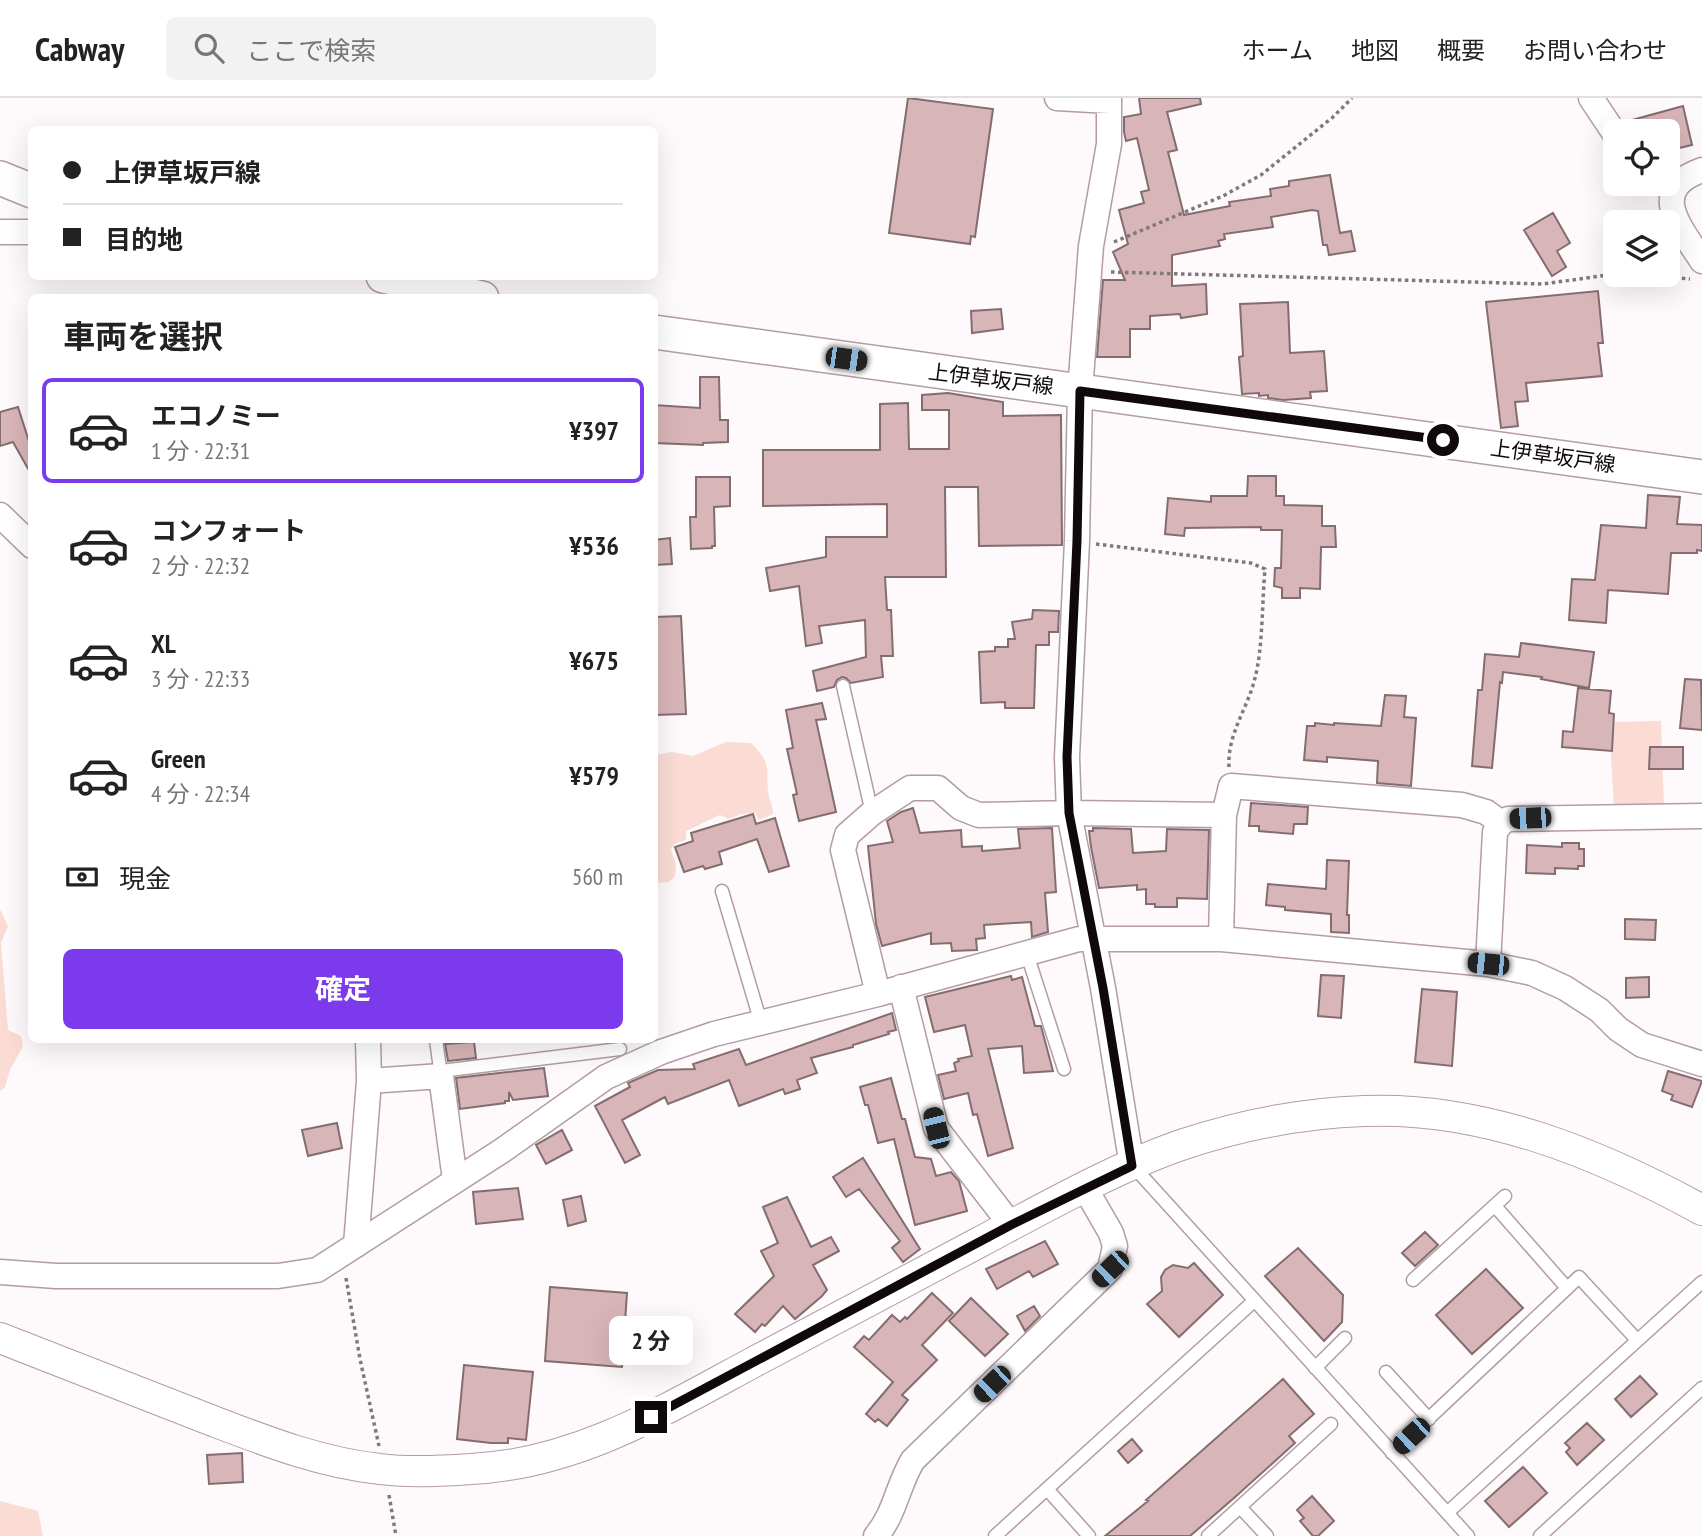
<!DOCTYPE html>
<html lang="ja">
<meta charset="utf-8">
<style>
:root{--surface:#fff;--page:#f2f2f2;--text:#222;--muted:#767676;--line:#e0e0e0;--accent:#7c3aed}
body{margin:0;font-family:"PT Sans Narrow","Noto Sans JP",sans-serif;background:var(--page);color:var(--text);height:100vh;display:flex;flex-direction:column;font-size:26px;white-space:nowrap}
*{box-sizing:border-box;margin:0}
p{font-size:23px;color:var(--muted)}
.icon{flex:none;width:38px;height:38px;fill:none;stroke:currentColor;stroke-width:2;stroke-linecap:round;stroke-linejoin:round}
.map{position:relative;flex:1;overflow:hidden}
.side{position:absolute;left:28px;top:196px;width:630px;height:749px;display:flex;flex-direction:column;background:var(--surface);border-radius:10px;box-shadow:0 7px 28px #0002}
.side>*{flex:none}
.hud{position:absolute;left:28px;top:28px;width:630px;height:154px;border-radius:10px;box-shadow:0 7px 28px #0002;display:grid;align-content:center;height:154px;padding:0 35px;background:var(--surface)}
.fabs{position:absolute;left:1603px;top:21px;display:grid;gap:14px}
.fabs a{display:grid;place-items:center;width:77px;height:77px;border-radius:10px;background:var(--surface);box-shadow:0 7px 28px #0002;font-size:35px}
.end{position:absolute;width:32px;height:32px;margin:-16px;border:9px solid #10090c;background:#fff;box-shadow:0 0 0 4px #fff}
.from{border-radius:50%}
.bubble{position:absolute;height:49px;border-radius:10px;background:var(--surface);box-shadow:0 7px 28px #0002;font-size:23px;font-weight:700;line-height:49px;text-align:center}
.car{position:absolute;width:21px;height:42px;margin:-21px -10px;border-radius:9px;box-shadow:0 0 5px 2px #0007;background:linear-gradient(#222 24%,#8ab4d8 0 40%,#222 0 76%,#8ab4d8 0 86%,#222 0)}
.hud b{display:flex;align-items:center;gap:24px;height:66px;font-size:26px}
.hud b+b{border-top:2px solid var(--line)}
.hud i{width:18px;height:18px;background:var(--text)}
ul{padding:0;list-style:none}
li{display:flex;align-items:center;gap:21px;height:105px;margin:0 14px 10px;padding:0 21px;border:4px solid transparent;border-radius:10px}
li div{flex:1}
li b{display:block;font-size:26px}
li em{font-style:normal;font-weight:700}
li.on{border-color:var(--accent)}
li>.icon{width:63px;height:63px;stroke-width:1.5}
h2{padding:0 35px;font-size:32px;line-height:84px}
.pay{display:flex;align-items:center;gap:18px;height:77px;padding:0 35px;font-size:26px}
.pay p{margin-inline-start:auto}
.button{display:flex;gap:14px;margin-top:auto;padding:14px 35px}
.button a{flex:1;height:80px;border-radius:10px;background:var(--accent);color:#fff;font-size:28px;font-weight:700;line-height:80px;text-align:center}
header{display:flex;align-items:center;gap:42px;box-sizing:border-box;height:98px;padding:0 35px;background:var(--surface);border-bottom:2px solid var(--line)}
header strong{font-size:33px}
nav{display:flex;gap:38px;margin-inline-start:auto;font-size:24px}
.search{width:490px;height:63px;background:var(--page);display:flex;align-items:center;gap:18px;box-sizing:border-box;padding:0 24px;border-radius:10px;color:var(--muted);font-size:26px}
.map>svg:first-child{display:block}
</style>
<header>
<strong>Cabway</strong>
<div class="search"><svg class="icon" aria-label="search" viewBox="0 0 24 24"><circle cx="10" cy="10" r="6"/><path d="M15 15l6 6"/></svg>ここで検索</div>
<nav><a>ホーム</a><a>地図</a><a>概要</a><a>お問い合わせ</a></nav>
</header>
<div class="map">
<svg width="1702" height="1438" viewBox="0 0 1702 1438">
<rect width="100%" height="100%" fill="#fef9fb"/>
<path fill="#fadcd5" d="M1661 623 1664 709H1614L1611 658 1615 624Z
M726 644 751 645C775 669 764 671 769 699 771 705 773 709 773 716L759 722 755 715 741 716 729 721 720 717C708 722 698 728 686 733V742L674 746 671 752 676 766 675 778 669 784 655 785V657L672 654 693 658Z
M0 811 8 828 1 845 8 932 21 938 23 948 10 972 5 989 0 993Z
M0 1403 38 1413 43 1438H0Z"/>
<path fill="#d8b5b8" stroke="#846d6f" stroke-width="2" d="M908 0 993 11 975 139 971 138 970 146 889 135Z
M1139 0H1200L1201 6 1167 14 1177 52 1168 54 1184 117 1230 108 1229 104 1271 98 1270 91 1289 88V83L1330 77 1340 135 1351 133 1355 153 1329 157 1327 147H1323L1318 113 1312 112 1271 119 1273 129 1224 136 1225 141 1218 143 1220 148 1172 157V188L1206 186 1207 216 1181 220 1180 216 1150 218V231H1130V259H1097L1103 182H1125L1113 154 1128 146 1119 112 1144 105 1141 94 1149 92 1137 40 1126 43 1124 34V19L1141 16Z
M1683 8 1692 47 1675 51 1673 42 1668 43V33H1629L1625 24Z
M1553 115 1570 145 1557 153 1566 169 1552 178 1524 132Z
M1598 193 1603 245H1598L1602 278 1526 285 1528 303 1515 304 1518 328 1501 330 1486 204Z
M1288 204 1290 255 1324 253 1327 293 1310 294 1311 300 1283 302 1268 300V297L1259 298V295L1242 296 1239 259 1243 258 1240 206Z
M1001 211 1003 231 972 235 971 213Z
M700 279H719L720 322H728V344L703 345V347L654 345V307L700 310Z
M948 295 1003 304V318L1061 317 1062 447 979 448 978 389H945L946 479H885L887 512H891L893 558H881L883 579 851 585 846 580 842 579 837 582 834 589 817 593 813 573 866 559 865 522 819 528 822 545 806 548 799 488 770 493 766 470 826 459V439H887V406L763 408V352H880V306L908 305 909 351H949V312H922V297Z
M18 309 32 353 31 376 13 344 0 348V314Z
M1248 378H1276V398H1284V407L1322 408V428H1335L1336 449H1321L1320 491 1300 490V500H1282V490L1274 488 1275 470H1281L1282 432H1261V429L1185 430 1184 438 1165 436 1168 400 1211 404V398H1247Z
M696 379H730V408L714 409 715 448H712V450L691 451 690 419H696Z
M1648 397 1680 399 1677 426 1702 427V453L1697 452V455H1671L1668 496 1608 492 1606 525 1569 522 1572 481 1595 482 1601 427 1646 430Z
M670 440 672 466 654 467V442Z
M1033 512 1059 513 1058 534H1049V547H1036L1034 610H1005V604L981 605 979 554 995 553V549H1008V541H1015L1012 524 1032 521Z
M681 518 686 616 654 617V519Z
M1521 545 1594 554 1589 590 1541 581 1542 579 1503 574 1502 585 1500 584 1492 670 1472 668 1478 592H1482L1485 556 1519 559Z
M1685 581 1701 582 1702 632 1680 630Z
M1578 590 1611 593 1609 615 1614 616 1612 653 1562 649 1563 633 1573 634Z
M1385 597 1406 598 1404 619 1416 620 1411 688 1377 685 1378 663 1327 659V664L1304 662 1307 628H1315V625L1334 627V625L1381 628Z
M822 605 826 621 816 622 836 714 799 723 793 697 797 696 787 651 793 650 786 612Z
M1650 649H1683V671H1649Z
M1251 705 1308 709 1307 726H1294L1293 736 1259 733V728H1249Z
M913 710 920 735 961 732 962 749 982 748V753L1020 750 1018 731 1052 730 1056 794 1045 795 1048 834 1032 839 1031 824 984 827 985 840 976 841 977 852 952 853 951 845 931 846V835L882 848 876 826 868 748 893 744 887 723 901 714Z
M753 716 756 726 775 720 789 768 769 774 757 741 719 754 722 766 705 771 703 768 684 774 675 749 693 743 691 735Z
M1093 730 1131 731 1133 755 1166 753 1167 731 1209 732 1207 801 1177 800V809H1155V806H1146V791L1137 792V787L1099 790 1091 749 1089 733H1093Z
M1562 745H1579V751H1584V768H1578V771L1555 770V776L1526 775 1527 747 1562 749Z
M1327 762 1349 763 1347 817H1349V835L1331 834V816L1285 812V809L1266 807 1268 786 1326 791Z
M1625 821 1656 822 1655 842 1625 841Z
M1321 877 1344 878 1341 920 1318 918Z
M1011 878 1012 882 1022 879 1035 928H1041L1053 973 1024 975 1022 948 988 951 1013 1050 988 1058 977 1016 973 1017 968 995 944 1001 938 977 956 973 954 965 959 963 958 961 972 958 965 927 934 934 925 899Z
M1649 879V899L1626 900V880Z
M1422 891 1457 894 1452 968 1415 964Z
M892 915 896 932 888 934 889 936 853 947V949L811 960 817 975 797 982 800 991 785 996 783 991 739 1008 729 982 668 1006 665 999 622 1022 640 1057 625 1065 595 1008 630 989 628 985 658 972 695 971 693 966 739 951 746 967Z
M474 944 476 960 448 963 445 946Z
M544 970 548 998 513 1002 509 994V1003H505V1005L460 1011 456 980Z
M1668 973 1702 983 1692 1009 1671 1002 1673 997 1662 993Z
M891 980 902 1021H905L915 1059 931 1061 936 1078 951 1074 959 1083 967 1113 915 1127 894 1041 878 1045 868 1007H865L860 989Z
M337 1025 342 1050 308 1058 302 1032Z
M562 1032 572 1052 546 1066 536 1047Z
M863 1060 920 1151 903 1164 892 1150 900 1143 859 1091 846 1099 833 1079Z
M518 1090 523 1121 476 1126 473 1094Z
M581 1098 586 1123 568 1128 563 1102Z
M787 1099 811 1149 831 1139 839 1153 813 1167 827 1192 822 1198 795 1221 783 1208 765 1228 762 1226 755 1234 735 1216 774 1178 761 1153 778 1145 763 1109Z
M1425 1134 1438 1147 1415 1168 1402 1155Z
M1045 1143 1058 1166 1033 1179 1029 1173 997 1191 986 1171Z
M1298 1150 1343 1197 1342 1224 1324 1243 1265 1178Z
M1194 1165 1223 1197 1179 1239 1147 1206 1162 1193 1161 1179 1165 1172 1173 1167 1188 1170Z
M1486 1171 1523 1210 1472 1256 1436 1217Z
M550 1189 627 1195 622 1269 545 1263Z
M932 1195 953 1215 922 1247 937 1262 902 1297 908 1302 887 1328 878 1321 875 1324 866 1316 893 1284 854 1249 864 1238 869 1242 892 1217 900 1224 905 1219 907 1221Z
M971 1200 1008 1236 985 1258 949 1223Z
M1034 1208 1040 1218 1025 1233 1017 1218Z
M464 1267 533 1274 526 1342 508 1340V1345H491L457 1341Z
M1640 1278 1657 1296 1631 1319 1615 1301Z
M1283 1281 1314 1316 1289 1338 1295 1345 1234 1400 1190 1438H1105L1148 1403 1146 1402Z
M1587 1325 1604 1342 1577 1367 1566 1354 1570 1350 1565 1345Z
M1132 1341 1142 1353 1128 1365 1118 1353Z
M242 1355 243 1384 209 1386 207 1357Z
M1523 1369 1547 1395 1509 1429 1485 1403Z
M1312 1398 1334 1423 1318 1438H1313L1300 1423 1304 1420 1297 1412Z"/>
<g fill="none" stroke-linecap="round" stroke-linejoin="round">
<defs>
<path id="service" d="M843 588 872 715
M722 793 761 925
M1027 856 1064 971
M436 942 441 978
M441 973 620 951
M1133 1068 1468 1438
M1495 1108 1567 1190
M1413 1182 1505 1098
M1315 1270 1345 1240
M1386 1274 1429 1321
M1392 1355 1579 1179 1637 1242
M1047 1391 1089 1438
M1240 1409 1267 1438
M1447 1415 1702 1184
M995 1438 1254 1203
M1208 1438 1331 1326
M1540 1438 1702 1290"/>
<path id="minor" d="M1057 0 1109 3
M1109 0V46L1091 148 1080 293 1077 443 1067 659 1069 715 1103 890 1132 1068
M1591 0 1615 36
M1702 72C1646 92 1681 130 1702 163
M0 134H32
M0 417 32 448
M1221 841 1224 717 1231 688 1462 707 1486 714 1501 725
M1488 866 1495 734 1501 725 1508 721 1702 718
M901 889 936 1030 1011 1127
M878 896 843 752 847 737 872 715 910 690H938L961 710 979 717 1069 715 1224 717
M369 983 441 978 455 1082
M356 1147 369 983 368 942
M0 1174 56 1178H278L317 1172 503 1052 606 979 661 954 714 936 878 896 1079 841H1221L1488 866 1532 875 1565 890 1599 912 1618 931 1642 947 1702 966
M876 1438C895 1416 898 1386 913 1362L1110 1171 1115 1148 1111 1135 1085 1090"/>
<path id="tertiary" d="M0 1240C71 1268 142 1296 213 1323 268 1344 322 1365 380 1371 409 1375 442 1373 471 1371 575 1366 663 1313 752 1265 827 1225 902 1185 978 1145 1042 1111 1116 1069 1184 1046 1242 1027 1303 1015 1364 1013 1483 1008 1600 1056 1702 1112"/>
<path id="secondary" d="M0 80 32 93
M383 178 482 200
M654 234 1702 379"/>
</defs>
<use href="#service" stroke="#b39ca6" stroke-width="15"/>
<use href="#minor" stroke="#b39ca6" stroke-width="27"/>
<use href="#tertiary" stroke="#b39ca6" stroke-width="32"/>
<use href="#secondary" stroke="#b39ca6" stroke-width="36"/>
<path stroke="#7f797c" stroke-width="3.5" stroke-dasharray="3.5 3.5" stroke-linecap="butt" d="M1114 144 1223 98 1261 77 1333 19 1352 0
M1111 174 1543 186 1615 176
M1640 177 1690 181
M1096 446 1251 465 1265 471C1262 503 1263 550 1255 580 1248 610 1227 636 1229 669
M346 1180 360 1261 379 1348
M389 1397 396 1438"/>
<use href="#service" stroke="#fff" stroke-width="12"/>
<use href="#minor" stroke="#fff" stroke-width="24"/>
<use href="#tertiary" stroke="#fff" stroke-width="30"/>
<use href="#secondary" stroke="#fff" stroke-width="33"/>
</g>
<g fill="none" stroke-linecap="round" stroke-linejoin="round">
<path stroke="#10090c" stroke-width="9" d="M651 1319 1011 1127 1132 1068 1103 890 1069 715 1067 659 1077 443 1080 293 1443 342"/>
</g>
<g text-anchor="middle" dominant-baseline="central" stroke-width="5" stroke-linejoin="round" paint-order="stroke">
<g font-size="21" fill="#10090c" stroke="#fff">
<text transform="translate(991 281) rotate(7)">上伊草坂戸線</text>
<text transform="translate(1553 358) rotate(8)">上伊草坂戸線</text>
</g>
</g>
</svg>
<div class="fabs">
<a><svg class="icon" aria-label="locate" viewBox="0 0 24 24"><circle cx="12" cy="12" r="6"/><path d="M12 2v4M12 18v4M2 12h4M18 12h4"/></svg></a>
<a><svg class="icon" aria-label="layers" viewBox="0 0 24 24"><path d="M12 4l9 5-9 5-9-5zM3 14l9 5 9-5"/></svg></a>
</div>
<i class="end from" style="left:1443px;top:342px"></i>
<i class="end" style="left:651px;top:1319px"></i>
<div class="bubble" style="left:609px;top:1218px;width:84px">2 分</div>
<i class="car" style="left:846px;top:261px;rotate:98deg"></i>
<i class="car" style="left:1530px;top:720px;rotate:268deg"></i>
<i class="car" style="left:1488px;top:866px;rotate:276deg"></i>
<i class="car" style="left:936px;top:1030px;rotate:346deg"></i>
<i class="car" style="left:1110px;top:1171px;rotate:226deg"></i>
<i class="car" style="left:992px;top:1286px;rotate:226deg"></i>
<i class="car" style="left:1411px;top:1338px;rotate:227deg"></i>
<div class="hud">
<b><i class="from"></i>上伊草坂戸線</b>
<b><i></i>目的地</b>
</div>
<section class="side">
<h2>車両を選択</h2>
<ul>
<li class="on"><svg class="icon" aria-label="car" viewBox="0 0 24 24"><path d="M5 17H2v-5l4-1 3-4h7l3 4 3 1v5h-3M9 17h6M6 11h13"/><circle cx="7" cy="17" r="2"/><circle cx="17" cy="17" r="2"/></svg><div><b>エコノミー</b><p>1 分 · 22:31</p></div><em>¥397</em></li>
<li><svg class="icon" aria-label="car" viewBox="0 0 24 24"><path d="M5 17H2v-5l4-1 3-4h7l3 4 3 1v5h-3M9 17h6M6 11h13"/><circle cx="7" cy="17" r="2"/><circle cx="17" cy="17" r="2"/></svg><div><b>コンフォート</b><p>2 分 · 22:32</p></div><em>¥536</em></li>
<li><svg class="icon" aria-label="car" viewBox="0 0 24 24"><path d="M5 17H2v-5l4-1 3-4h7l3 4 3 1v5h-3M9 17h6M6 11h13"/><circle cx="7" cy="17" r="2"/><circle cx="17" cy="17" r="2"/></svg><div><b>XL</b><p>3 分 · 22:33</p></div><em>¥675</em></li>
<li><svg class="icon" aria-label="car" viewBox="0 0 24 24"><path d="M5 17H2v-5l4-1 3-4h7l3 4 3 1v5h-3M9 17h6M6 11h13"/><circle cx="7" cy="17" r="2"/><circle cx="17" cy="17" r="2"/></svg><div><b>Green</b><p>4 分 · 22:34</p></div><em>¥579</em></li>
</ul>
<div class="pay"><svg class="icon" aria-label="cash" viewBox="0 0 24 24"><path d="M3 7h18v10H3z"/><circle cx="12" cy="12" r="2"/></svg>現金<p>560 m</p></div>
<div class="button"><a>確定</a></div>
</section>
</div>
